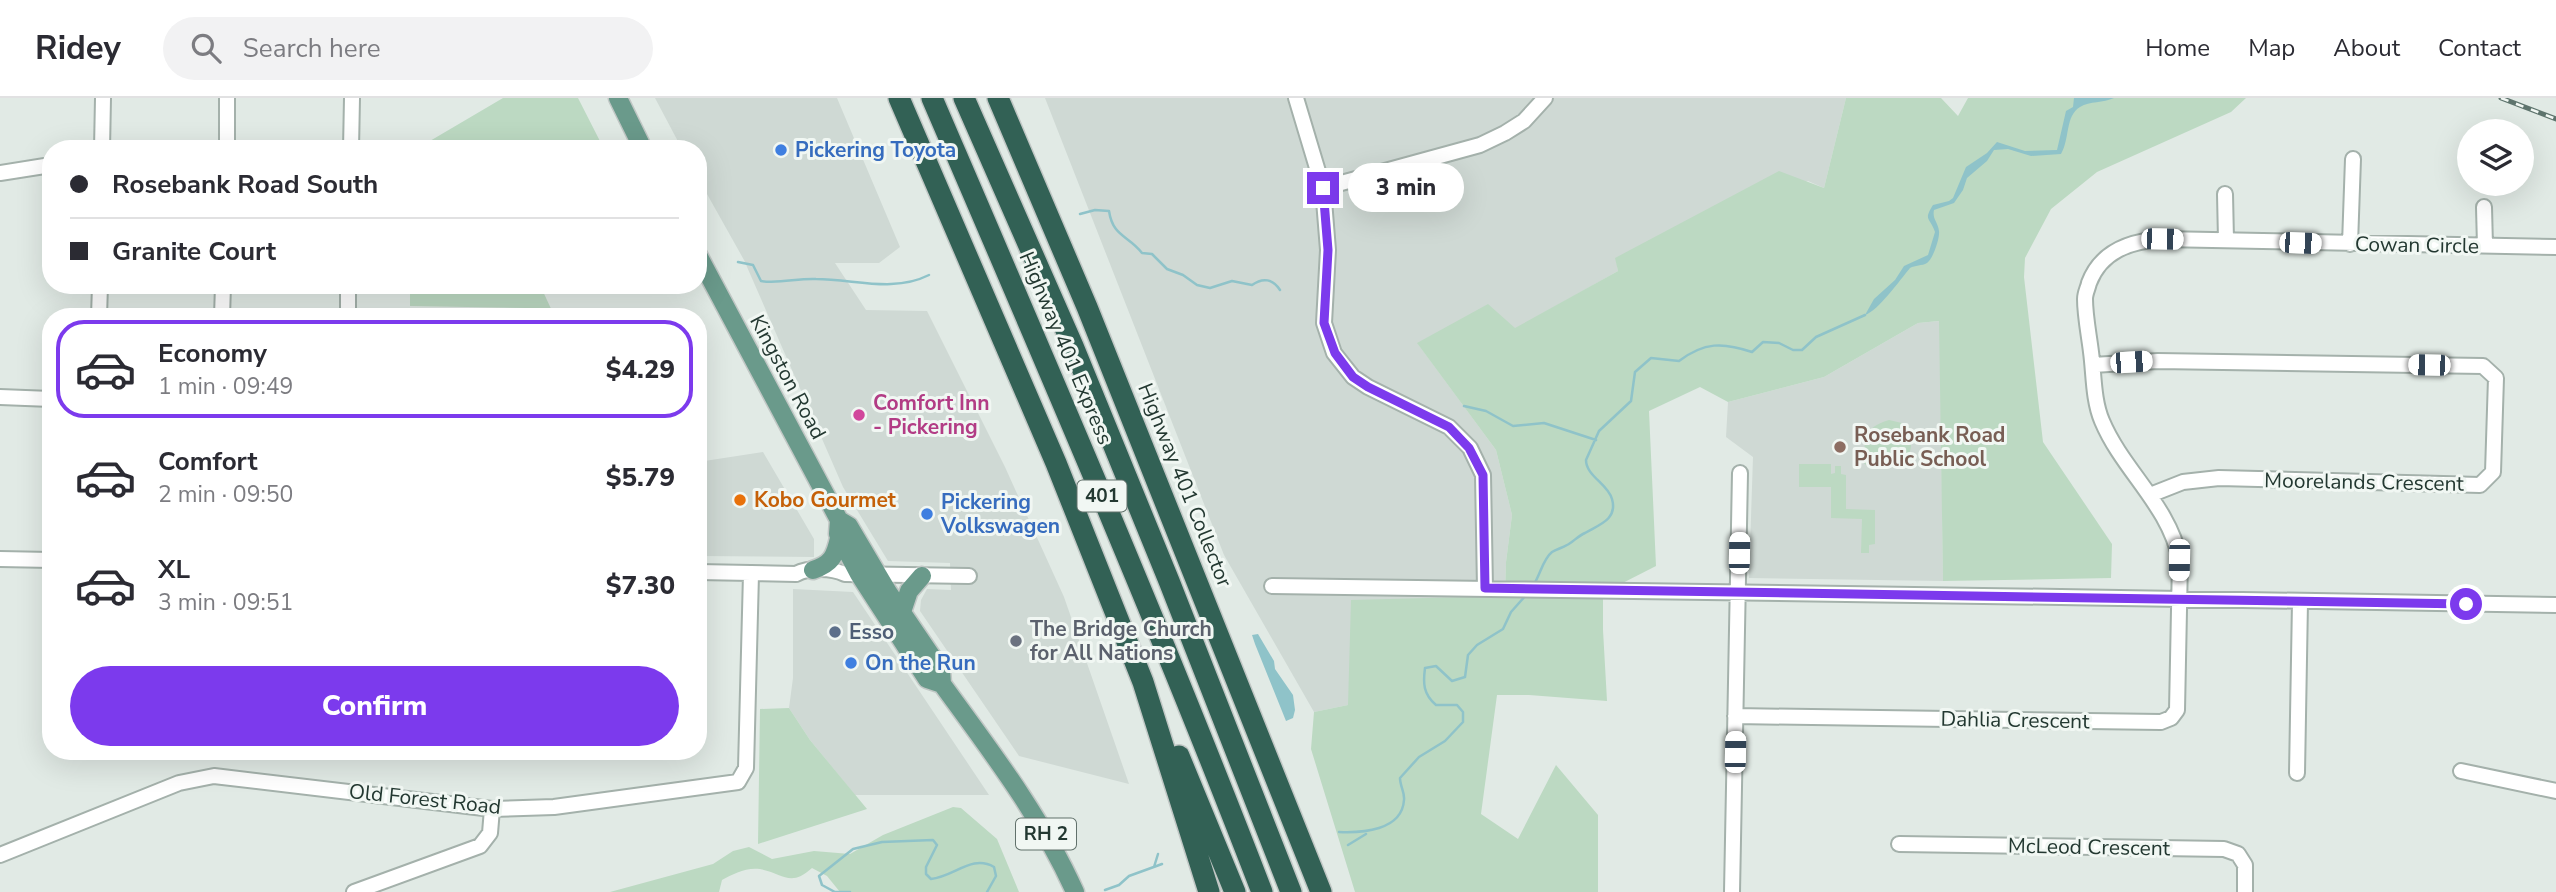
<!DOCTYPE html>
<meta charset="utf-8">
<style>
:root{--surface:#fff;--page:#f2f2f3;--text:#2b2b33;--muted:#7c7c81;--line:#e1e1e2;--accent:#7c3aed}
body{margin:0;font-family:"Nunito Sans",sans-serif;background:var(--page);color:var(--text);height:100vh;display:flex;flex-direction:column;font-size:26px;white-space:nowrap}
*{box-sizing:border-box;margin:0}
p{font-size:23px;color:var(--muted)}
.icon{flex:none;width:38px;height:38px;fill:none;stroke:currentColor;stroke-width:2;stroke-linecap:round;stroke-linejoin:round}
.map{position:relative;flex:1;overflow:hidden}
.side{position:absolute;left:42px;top:210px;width:665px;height:452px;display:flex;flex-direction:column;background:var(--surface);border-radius:28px;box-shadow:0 7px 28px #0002}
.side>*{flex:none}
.banner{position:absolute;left:42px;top:42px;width:665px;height:154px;border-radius:28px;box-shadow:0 7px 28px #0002;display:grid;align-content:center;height:154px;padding:0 28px;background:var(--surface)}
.fabs{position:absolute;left:2457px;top:21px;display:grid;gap:14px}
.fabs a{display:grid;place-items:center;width:77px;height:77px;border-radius:50%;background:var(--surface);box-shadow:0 7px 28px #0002;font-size:35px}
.end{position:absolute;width:32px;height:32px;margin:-16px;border:9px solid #7c3aed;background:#fff;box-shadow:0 0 0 4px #fff}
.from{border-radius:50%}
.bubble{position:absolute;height:49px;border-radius:24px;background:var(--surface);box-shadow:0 7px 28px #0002;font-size:23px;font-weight:800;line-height:49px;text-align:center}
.car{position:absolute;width:21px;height:42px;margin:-21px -10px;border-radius:9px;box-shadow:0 0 5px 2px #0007;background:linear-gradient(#fff 24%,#345 0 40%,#fff 0 76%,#345 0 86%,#fff 0)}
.banner b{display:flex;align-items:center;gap:24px;height:66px;font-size:26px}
.banner b+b{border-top:2px solid var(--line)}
.banner i{width:18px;height:18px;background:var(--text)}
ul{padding:12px 0 0;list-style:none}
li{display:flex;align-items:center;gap:21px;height:98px;margin:0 14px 10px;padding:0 14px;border:4px solid transparent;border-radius:28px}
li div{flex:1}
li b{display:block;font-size:26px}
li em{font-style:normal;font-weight:800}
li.active{border-color:var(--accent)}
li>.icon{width:63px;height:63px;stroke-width:1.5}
.cta{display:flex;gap:14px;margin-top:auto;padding:14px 28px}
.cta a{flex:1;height:80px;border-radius:42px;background:var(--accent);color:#fff;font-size:28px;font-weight:800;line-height:80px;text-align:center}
header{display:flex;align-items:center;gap:42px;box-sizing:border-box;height:98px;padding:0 35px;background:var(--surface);border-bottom:2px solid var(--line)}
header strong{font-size:33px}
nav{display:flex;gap:38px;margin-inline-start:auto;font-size:24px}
.search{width:490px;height:63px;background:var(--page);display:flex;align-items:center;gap:18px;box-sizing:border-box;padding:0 24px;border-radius:38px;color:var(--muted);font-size:26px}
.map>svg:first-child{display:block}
</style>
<header>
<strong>Ridey</strong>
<div class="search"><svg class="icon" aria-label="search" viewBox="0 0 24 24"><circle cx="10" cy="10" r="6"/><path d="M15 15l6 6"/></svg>Search here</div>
<nav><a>Home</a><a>Map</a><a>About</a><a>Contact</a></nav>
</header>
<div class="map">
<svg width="2556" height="794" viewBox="0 0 2556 794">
<rect width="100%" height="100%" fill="#e1eae5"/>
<path fill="#cfd9d4" d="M655 0H837L900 149 879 165H835L866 212 927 213 1005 369 1064 499 1129 686 1019 658 920 513 921 502 927 491 951 492 950 465 888 463 843 389 744 162 698 80V51H682Z
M1045 0H1846L1824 90 1808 83 1616 160 1618 173 1515 231 1418 246 1496 352 1512 417 1506 464 1505 498 1482 499 1348 607 1314 614 1224 457Z
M1940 223 1943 483 1749 480 1753 359 1726 339 1728 304 1824 279 1918 225Z
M763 354 814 441V459L698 458V364Z
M793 491 853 494 989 697H855L810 642 789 610 793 580Z"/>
<path fill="#bcd9c2" d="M503 0H578L604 51H398L418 50Z
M1846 0H1941L1958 18 1968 0H2246L2231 14 2097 74 2051 111 2025 160 2024 179 2043 344 2112 446 2111 480 1943 483 1939 223 1918 225 1824 279 1728 304 1700 289 1649 313 1656 468 1603 495V532L1607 603 1529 597H1497L1481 716 1518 741 1556 667 1598 717V794H1355L1311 651 1314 614 1348 607 1351 502 1505 498 1506 464 1512 417 1496 352 1417 245 1488 206 1515 230 1618 173 1615 160 1779 73 1824 90Z
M410 187H540L553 215 527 210 410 208Z
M1889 322 1902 325C1913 343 1915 349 1902 368L1869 370 1864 365C1865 341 1862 330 1889 322Z
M1799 366H1831V376L1835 375V368H1841V376L1846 377V411L1875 412V446L1869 447V455H1861L1862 421 1831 420V389H1799Z
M789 610 810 642 867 711 758 746 760 611Z
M953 709 961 710 997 741 1019 794H840L827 778 812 770C790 790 783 775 760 771 746 769 733 776 722 782L719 794H610L713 766 733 753 749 749 772 761 814 753 850 756 883 737Z"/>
<path fill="#8fc3c9" d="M2074 0H2114C2103 5 2090 3 2080 9 2065 18 2070 41 2061 56L2031 58 2008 51 1994 52 1987 63 1967 80 1963 92 1954 105 1934 112C1932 121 1938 124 1939 133 1940 140 1933 161 1927 165 1922 168 1915 167 1910 170 1900 182 1878 213 1865 217L1874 201 1895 182 1904 168 1928 157 1935 134C1930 119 1923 123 1933 107L1949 103 1953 100 1966 69 1987 55 1997 44 2025 53 2057 52 2066 13 2073 9Z
M1258 536 1274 563 1275 571 1293 597 1295 612 1293 620 1286 623 1255 546 1252 537Z"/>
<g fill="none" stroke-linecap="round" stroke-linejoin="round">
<path stroke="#8fc3c9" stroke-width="2.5" d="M1080 116 1095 112 1109 113C1113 139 1128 137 1142 155L1152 156 1167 171 1183 177 1197 187 1210 190 1232 183 1252 187C1263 179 1273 181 1280 192
M738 164 753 167 761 183C779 186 798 180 816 181 855 181 893 195 929 177
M1464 308 1486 313 1513 328 1544 325 1596 342
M1534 486C1540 477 1543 461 1552 454 1557 451 1562 450 1567 447 1573 444 1578 438 1585 435 1598 427 1618 422 1612 401 1608 386 1586 378 1586 362L1599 333 1631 303 1635 274 1651 260 1679 263C1704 244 1723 244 1752 254L1763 244 1779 245 1793 252H1802L1816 239 1865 217
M1339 734C1361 735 1402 733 1404 702 1405 695 1400 688 1400 680L1419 659 1445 643 1463 624V614L1457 607H1436C1423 596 1423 585 1425 570L1436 568 1452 583 1465 579 1468 557 1477 547 1503 531 1511 514 1528 495
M1348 747 1366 736
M1154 769 1158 756
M1105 792 1119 787 1129 778 1162 766
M850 794H835L822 787 819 778 853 751 882 744 933 742 937 747 926 769V776L931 781C954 779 972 756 994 769L996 778 987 794"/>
<defs>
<path id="minor" d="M1296 0 1323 90 1328 152 1324 225 1334 255 1353 279 1368 289 1449 329 1470 350 1483 377 1485 490
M102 51 103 0
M227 51V0
M351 51 352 0
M0 75 51 67
M1323 90 1480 47 1505 35 1524 23 1545 0
M2225 96 2226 142
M2484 109 2485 148
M2350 146 2353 61
M99 219 100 187
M222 219 223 187
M348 219V187
M2093 267 2158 263 2483 268 2496 280 2493 374 2480 387 2219 380 2183 384 2150 397
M0 299 51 301
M0 461 51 462
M698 474 796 476C809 469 832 470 845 476L969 478
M1272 488C1700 491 2128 501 2556 507
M1735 618 2161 624 2171 620 2177 612 2180 462C2169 407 2123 373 2102 323 2093 302 2094 276 2091 254 2089 237 2085 218 2085 201 2085 195 2088 190 2089 185 2101 153 2130 143 2162 141L2556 149
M2461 673 2556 693
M2297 675 2300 504
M1899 746 2224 751 2238 756 2245 767V794
M0 757 179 685 214 678 492 711 554 709 738 684 746 670 751 476
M354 794 480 748 490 735 492 711
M1732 794 1740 375"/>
<path id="major" d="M618 0 643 51
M698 157 839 422 849 428 888 494 941 572 942 586C990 652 1041 718 1075 794
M839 422 838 436 859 476 927 581 942 586
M813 472C831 466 835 459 839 440
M902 514 909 493 922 478"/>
<path id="highway" d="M899 0 1056 365 1143 584 1209 794
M932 0C1045 263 1159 526 1262 794
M964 0 1073 248 1169 483 1291 794
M998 0 1087 209 1321 794
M1179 658 1235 794"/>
</defs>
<use href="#minor" stroke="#a4b1ab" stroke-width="18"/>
<use href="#major" stroke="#c1c7c5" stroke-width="21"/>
<use href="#highway" stroke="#c1c7c5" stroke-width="24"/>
<use href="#minor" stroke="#fff" stroke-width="14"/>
<use href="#major" stroke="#6a9a8b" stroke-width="18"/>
<use href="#highway" stroke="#326155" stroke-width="21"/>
<defs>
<path id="rail" d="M2501 0 2556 21"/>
</defs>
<use href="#rail" stroke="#5e746d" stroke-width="5"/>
<use href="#rail" stroke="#f1f7f3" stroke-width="2.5" stroke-dasharray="8" stroke-linecap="butt"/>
</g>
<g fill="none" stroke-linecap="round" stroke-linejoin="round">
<path stroke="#7c3aed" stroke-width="9" d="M1323 90 1328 152 1324 225 1335 255 1353 279 1368 289 1449 329 1469 350 1483 377 1485 490 2466 506"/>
</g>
<g fill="#3f7fe0" stroke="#f1f7f3" stroke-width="2.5">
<circle cx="781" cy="52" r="7"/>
<circle cx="927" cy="416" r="7"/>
<circle cx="851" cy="565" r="7"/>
</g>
<circle fill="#d1479c" stroke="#f1f7f3" stroke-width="2.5" cx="859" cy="317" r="7"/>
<circle fill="#8d6e63" stroke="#f1f7f3" stroke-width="2.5" cx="1840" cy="349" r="7"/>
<circle fill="#e8710a" stroke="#f1f7f3" stroke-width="2.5" cx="740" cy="402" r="7"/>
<circle fill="#5c6f8a" stroke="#f1f7f3" stroke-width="2.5" cx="835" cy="534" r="7"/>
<circle fill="#6b7280" stroke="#f1f7f3" stroke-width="2.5" cx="1016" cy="543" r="7"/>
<g text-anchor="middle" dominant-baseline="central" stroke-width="6" stroke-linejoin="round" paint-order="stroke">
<g fill="#f1f7f3" stroke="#61716b" stroke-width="2">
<rect x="1077.5" y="382.5" width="49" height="31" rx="5"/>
<rect x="1016" y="720.5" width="60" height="31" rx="5"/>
</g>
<g font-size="19" font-weight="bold" fill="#233831">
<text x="1102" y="398">401</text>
<text x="1046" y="736">RH 2</text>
</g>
<g font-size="21" font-weight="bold" fill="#366cbe" stroke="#f1f7f3" text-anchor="start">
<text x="795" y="52">Pickering Toyota</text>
<text x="941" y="404">Pickering<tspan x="941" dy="24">Volkswagen</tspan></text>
<text x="865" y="565">On the Run</text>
</g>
<g font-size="21" fill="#233831" stroke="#f1f7f3">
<text transform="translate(2417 147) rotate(1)">Cowan Circle</text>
<text transform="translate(1066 250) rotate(67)">Highway 401 Express</text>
<text transform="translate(788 279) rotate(62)">Kingston Road</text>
<text transform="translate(2364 384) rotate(1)">Moorelands Crescent</text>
<text transform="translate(1185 387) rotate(68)">Highway 401 Collector</text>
<text transform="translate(2015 622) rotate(1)">Dahlia Crescent</text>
<text transform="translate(425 701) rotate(6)">Old Forest Road</text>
<text transform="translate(2089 749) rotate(1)">McLeod Crescent</text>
</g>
<g font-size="21" font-weight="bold" fill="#b23c85" stroke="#f1f7f3" text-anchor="start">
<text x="873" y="305">Comfort Inn<tspan x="873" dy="24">- Pickering</tspan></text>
</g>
<g font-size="21" font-weight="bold" fill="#785e54" stroke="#f1f7f3" text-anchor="start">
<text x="1854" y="337">Rosebank Road<tspan x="1854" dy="24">Public School</tspan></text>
</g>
<g font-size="21" font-weight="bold" fill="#c56008" stroke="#f1f7f3" text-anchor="start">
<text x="754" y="402">Kobo Gourmet</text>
</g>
<g font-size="21" font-weight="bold" fill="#5b616d" stroke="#f1f7f3" text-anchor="start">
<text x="1030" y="531">The Bridge Church<tspan x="1030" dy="24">for All Nations</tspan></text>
</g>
<g font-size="21" font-weight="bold" fill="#4e5e75" stroke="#f1f7f3" text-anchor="start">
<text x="849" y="534">Esso</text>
</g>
</g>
</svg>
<div class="fabs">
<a><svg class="icon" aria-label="layers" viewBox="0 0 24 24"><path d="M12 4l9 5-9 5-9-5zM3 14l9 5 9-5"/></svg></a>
</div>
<i class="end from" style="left:2466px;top:506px"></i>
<i class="end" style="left:1323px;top:90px"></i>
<div class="bubble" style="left:1348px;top:65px;width:116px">3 min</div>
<i class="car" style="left:2162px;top:141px;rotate:91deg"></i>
<i class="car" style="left:2300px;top:145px;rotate:92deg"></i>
<i class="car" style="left:2131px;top:264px;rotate:86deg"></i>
<i class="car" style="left:2429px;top:267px;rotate:271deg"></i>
<i class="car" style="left:1739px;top:455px;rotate:1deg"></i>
<i class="car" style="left:2179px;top:462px;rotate:181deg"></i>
<i class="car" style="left:1735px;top:654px;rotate:1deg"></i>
<div class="banner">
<b><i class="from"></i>Rosebank Road South</b>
<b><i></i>Granite Court</b>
</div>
<section class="side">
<ul>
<li class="active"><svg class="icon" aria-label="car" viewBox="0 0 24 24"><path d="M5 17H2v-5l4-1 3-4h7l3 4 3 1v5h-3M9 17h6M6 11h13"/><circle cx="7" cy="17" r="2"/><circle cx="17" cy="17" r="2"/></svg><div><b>Economy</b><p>1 min · 09:49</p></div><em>$4.29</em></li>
<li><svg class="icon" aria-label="car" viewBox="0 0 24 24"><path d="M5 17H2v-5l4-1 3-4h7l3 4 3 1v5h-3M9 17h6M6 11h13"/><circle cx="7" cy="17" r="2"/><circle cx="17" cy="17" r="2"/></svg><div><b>Comfort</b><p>2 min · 09:50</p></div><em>$5.79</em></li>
<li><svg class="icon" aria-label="car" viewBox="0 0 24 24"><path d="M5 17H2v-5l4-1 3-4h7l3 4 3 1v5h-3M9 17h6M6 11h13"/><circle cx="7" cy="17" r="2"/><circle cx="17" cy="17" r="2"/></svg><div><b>XL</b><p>3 min · 09:51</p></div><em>$7.30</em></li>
</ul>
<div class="cta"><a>Confirm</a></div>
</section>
</div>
